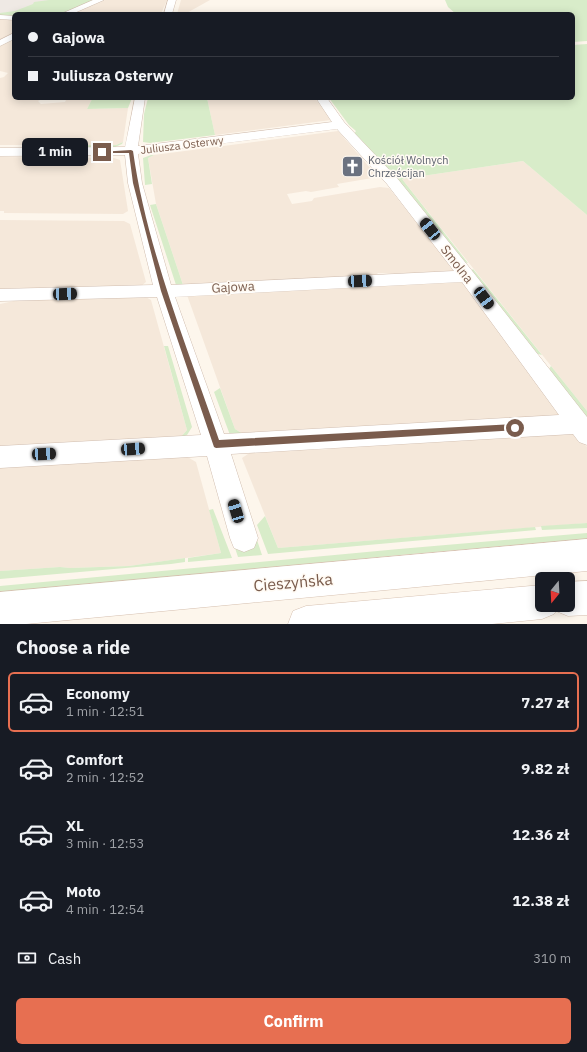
<!DOCTYPE html>
<meta charset="utf-8">
<style>
:root{--surface:#171b24;--page:#20242c;--text:#f1f3f6;--muted:#9ea1a6;--line:#363941;--accent:#e76f51}
body{margin:0;font-family:"IBM Plex Sans",sans-serif;background:var(--page);color:var(--text);height:100vh;display:flex;flex-direction:column;font-size:15px;white-space:nowrap}
*{box-sizing:border-box;margin:0}
p{font-size:13px;color:var(--muted)}
.icon{flex:none;width:22px;height:22px;fill:none;stroke:currentColor;stroke-width:2;stroke-linecap:round;stroke-linejoin:round}
.map{position:relative;height:624px;overflow:hidden}
.details{display:flex;flex-direction:column;background:var(--surface);flex:1}
.details>*{flex:none}
.banner{position:absolute;left:12px;top:12px;width:563px;height:88px;border-radius:6px;box-shadow:0 2px 10px #0003;display:grid;align-content:center;height:88px;padding:0 16px;background:var(--surface)}
.needle{width:26px;rotate:198deg}
.tools{position:absolute;left:535px;top:572px;display:grid;gap:8px}
.tools a{display:grid;place-items:center;width:40px;height:40px;border-radius:6px;background:var(--surface);box-shadow:0 2px 10px #0003;font-size:20px}
.end{position:absolute;width:18px;height:18px;margin:-9px;border:5px solid #7a5c4d;background:#fff;box-shadow:0 0 0 2px #fff}
.from{border-radius:50%}
.bubble{position:absolute;height:28px;border-radius:6px;background:var(--surface);box-shadow:0 2px 10px #0003;font-size:13px;font-weight:800;line-height:28px;text-align:center}
.car{position:absolute;width:12px;height:24px;margin:-12px -6px;border-radius:5px;box-shadow:0 0 3px 1px #0007;background:linear-gradient(#222 24%,#8ab4d8 0 40%,#222 0 76%,#8ab4d8 0 86%,#222 0)}
.banner b{display:flex;align-items:center;gap:14px;height:38px;font-size:15px}
.banner b+b{border-top:1px solid var(--line)}
.banner i{width:10px;height:10px;background:var(--text)}
ul{padding:0;list-style:none}
li{display:flex;align-items:center;gap:12px;height:60px;margin:0 8px 6px;padding:0 8px;border:2px solid transparent;border-radius:6px}
li div{flex:1}
li b{display:block;font-size:15px}
li em{font-style:normal;font-weight:800}
li.active{border-color:var(--accent)}
li>.icon{width:36px;height:36px;stroke-width:1.5}
h2{padding:0 16px;font-size:18px;line-height:48px}
.pay{display:flex;align-items:center;gap:10px;height:44px;padding:0 16px;font-size:15px}
.pay p{margin-inline-start:auto}
.cta{display:flex;gap:8px;margin-top:auto;padding:8px 16px}
.cta a{flex:1;height:46px;border-radius:6px;background:var(--accent);color:#fff;font-size:16px;font-weight:800;line-height:46px;text-align:center}
.map>svg:first-child{display:block}
</style>
<div class="map">
<svg width="587" height="624" viewBox="0 0 587 624">
<rect width="100%" height="100%" fill="#fdf6ec"/>
<path fill="#f5e8da" d="M105 0H167L161 14H70Z
M181 0H210L185 14H177Z
M0 19 14 20V33L0 40Z
M14 39V98H44L38 101 41 104 65 102 66 100 92 99 87 109 128 108 123 142 116 145H0V78L4 77 8 73 0 71V46Z
M207 98H315L331 120 215 135Z
M338 131 378 177 337 184 339 187 311 192 306 191 287 194 292 204 312 201 314 198 380 187 389 188 456 272 406 274 378 273 375 276 183 285 156 204 148 158 154 155Z
M0 157 114 158 120 160 128 211 123 214 4 213V211H0Z
M523 161 587 215V411L402 179Z
M0 220 124 221 130 224 146 282 140 287 0 290Z
M462 281 563 416 243 434 235 429 187 295Z
M144 296 151 300 187 430 180 438 0 449V304L23 299Z
M576 433 587 447V523L278 548 242 458 254 450 304 447 315 450 330 449 336 446Z
M184 455 196 462 221 553 129 566 70 568 60 567 0 571V467Z"/>
<path fill="#efe9e4" d="M0 0H96L61 14H14L0 16Z"/>
<path fill="#d8ecc9" d="M49 0H96L61 14H14V17L0 16V13L15 11 33 4 34 2Z
M445 0H587V41L573 42V14H456L448 7Z
M587 44V215L523 161 402 179 468 263 462 262 354 134 356 131 349 125 329 98H573V45Z
M114 98H132L128 108 87 109 92 99Z
M148 98H207L215 135 150 143 143 142 144 114Z
M123 142 122 144 115 147H65L66 145H116Z
M151 155H154L148 158 152 184 145 185 143 158Z
M156 204 183 285H176L150 205Z
M473 269 542 355 535 353 470 272Z
M164 346H168L192 427 187 435 180 438 187 430Z
M551 366 587 411V421L548 371Z
M220 388 235 429 243 434 565 415 230 435 214 392Z
M213 509 232 558 188 562V558L221 553 209 510Z
M265 516 278 548 535 527 536 530 268 554 257 525Z
M587 523V528L542 530 541 526Z
M587 533V539L400 555 0 594V586L399 549Z
M256 537 262 555 238 557 234 545Z
M185 558V562L171 564 0 579V571L60 567 70 568 129 566Z"/>
<g fill="none" stroke-linecap="round" stroke-linejoin="round">
<defs>
<path id="minor" d="M93 0H104L72 14H61Z
M168 0H176L172 14H164Z
M0 15 14 16V20L0 19Z
M14 33V39L0 46V40Z
M135 98H145L138 146 332 122 316 98H327L344 122 397 178 473 272 587 417V445L579 442 573 434 231 454 258 538 254 548 244 552 234 548 230 538 207 456 0 468V446L201 435 157 297 0 301V289L153 285 128 183 125 155 0 156V148L125 147ZM337 129 387 184 454 271 171 285 142 183 138 154ZM462 282 559 415 224 434 175 297Z"/>
<path id="secondary" d="M587 539V571L26 624H0V592Z
M587 581V615L568 616 556 611 554 614 542 619 492 624H288L293 611 306 606 542 585V605H568V582Z"/>
</defs>
<use href="#minor" stroke="#d1beb0" stroke-width="1"/>
<use href="#secondary" stroke="#d6c0b0" stroke-width="1"/>
<use href="#minor" fill="#fff" fill-rule="evenodd"/>
<use href="#secondary" fill="#fff" fill-rule="evenodd"/>
</g>
<path fill="#7a5c4d" d="M131 150 133 151C147 250 187 346 219 440L515 424 519 428 518 430 216 448 214 447 161 291 133 183 129 153H102L99 152Z"/>
<defs>
<symbol id="church-square" viewBox="-11 -11 22 22"><rect x="-9" y="-9" width="18" height="18" rx="4" fill="#6b7280" stroke="#fffaf3"/><path d="M-1.2-6h2.4v3.5h3.3v2.4h-3.3V6h-2.4V-.1h-3.3v-2.4h3.3Z" fill="#fff"/></symbol>
</defs>
<g fill-rule="evenodd">
<use href="#church-square" x="340" y="154" width="25" height="25"/>
</g>
<g text-anchor="middle" dominant-baseline="central" stroke-width="3" stroke-linejoin="round" paint-order="stroke">
<g font-size="11" fill="#7a5c4d" stroke="#fffaf3">
<text transform="translate(182 145) rotate(-7)">Juliusza Osterwy</text>
</g>
<g font-size="11" fill="#5b616d" stroke="#fffaf3" text-anchor="start">
<text x="368" y="160">Kościół Wolnych<tspan x="368" dy="13">Chrześcijan</tspan></text>
</g>
<g font-size="13" fill="#7a5c4d" stroke="#fffaf3">
<text transform="translate(457 264) rotate(52)">Smolna</text>
<text transform="translate(233 287) rotate(-3)">Gajowa</text>
</g>
<g font-size="16" fill="#7a5c4d" stroke="#fffaf3">
<text transform="translate(293 582) rotate(-5)">Cieszyńska</text>
</g>
</g>
</svg>
<div class="tools">
<a><svg class="needle" viewBox="-14 -14 28 28"><path d="M0-13l5 13h-10z" fill="#e53935"/><path d="M0 13l5-13h-10z" fill="#9ea1a6"/></svg></a>
</div>
<i class="end from" style="left:515px;top:428px"></i>
<i class="end" style="left:102px;top:152px"></i>
<div class="bubble" style="left:22px;top:138px;width:66px">1 min</div>
<i class="car" style="left:430px;top:229px;rotate:322deg"></i>
<i class="car" style="left:360px;top:281px;rotate:87deg"></i>
<i class="car" style="left:65px;top:294px;rotate:88deg"></i>
<i class="car" style="left:484px;top:298px;rotate:143deg"></i>
<i class="car" style="left:133px;top:449px;rotate:86deg"></i>
<i class="car" style="left:44px;top:454px;rotate:87deg"></i>
<i class="car" style="left:236px;top:511px;rotate:343deg"></i>
<div class="banner">
<b><i class="from"></i>Gajowa</b>
<b><i></i>Juliusza Osterwy</b>
</div>
</div>
<section class="details">
<h2>Choose a ride</h2>
<ul>
<li class="active"><svg class="icon" aria-label="car" viewBox="0 0 24 24"><path d="M5 17H2v-5l4-1 3-4h7l3 4 3 1v5h-3M9 17h6M6 11h13"/><circle cx="7" cy="17" r="2"/><circle cx="17" cy="17" r="2"/></svg><div><b>Economy</b><p>1 min · 12:51</p></div><em>7.27 zł</em></li>
<li><svg class="icon" aria-label="car" viewBox="0 0 24 24"><path d="M5 17H2v-5l4-1 3-4h7l3 4 3 1v5h-3M9 17h6M6 11h13"/><circle cx="7" cy="17" r="2"/><circle cx="17" cy="17" r="2"/></svg><div><b>Comfort</b><p>2 min · 12:52</p></div><em>9.82 zł</em></li>
<li><svg class="icon" aria-label="car" viewBox="0 0 24 24"><path d="M5 17H2v-5l4-1 3-4h7l3 4 3 1v5h-3M9 17h6M6 11h13"/><circle cx="7" cy="17" r="2"/><circle cx="17" cy="17" r="2"/></svg><div><b>XL</b><p>3 min · 12:53</p></div><em>12.36 zł</em></li>
<li><svg class="icon" aria-label="car" viewBox="0 0 24 24"><path d="M5 17H2v-5l4-1 3-4h7l3 4 3 1v5h-3M9 17h6M6 11h13"/><circle cx="7" cy="17" r="2"/><circle cx="17" cy="17" r="2"/></svg><div><b>Moto</b><p>4 min · 12:54</p></div><em>12.38 zł</em></li>
</ul>
<div class="pay"><svg class="icon" aria-label="cash" viewBox="0 0 24 24"><path d="M3 7h18v10H3z"/><circle cx="12" cy="12" r="2"/></svg>Cash<p>310 m</p></div>
<div class="cta"><a>Confirm</a></div>
</section>
